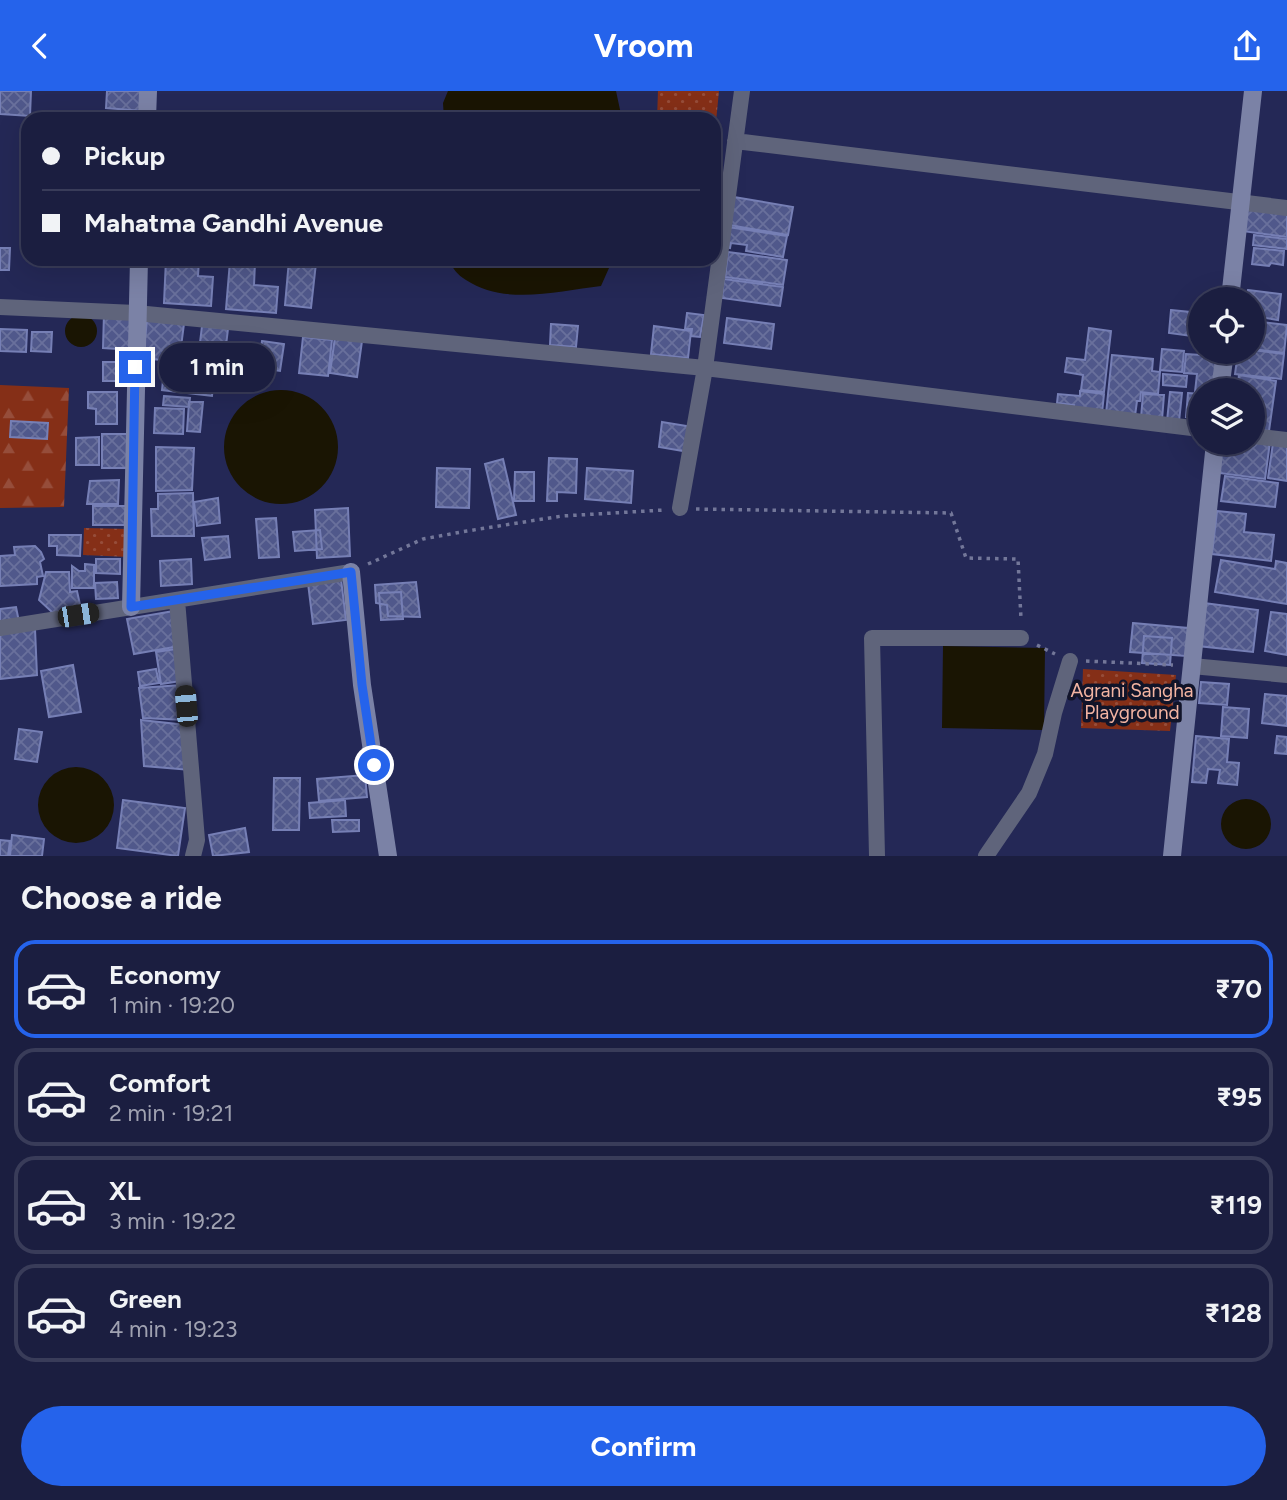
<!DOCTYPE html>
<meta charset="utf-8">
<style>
:root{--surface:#1b1e40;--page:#242747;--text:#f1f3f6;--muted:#a0a2b1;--line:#393c59;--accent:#2563eb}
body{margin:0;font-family:Figtree,sans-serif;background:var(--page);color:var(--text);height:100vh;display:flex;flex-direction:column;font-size:26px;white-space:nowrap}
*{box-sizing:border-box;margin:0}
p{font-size:23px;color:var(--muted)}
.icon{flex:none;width:38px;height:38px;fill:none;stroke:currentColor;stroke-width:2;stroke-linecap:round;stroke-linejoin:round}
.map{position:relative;height:765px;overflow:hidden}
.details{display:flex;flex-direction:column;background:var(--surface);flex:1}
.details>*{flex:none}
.guide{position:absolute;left:21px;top:21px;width:700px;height:154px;border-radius:21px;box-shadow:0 7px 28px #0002,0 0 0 2px var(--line);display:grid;align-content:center;height:154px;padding:0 21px;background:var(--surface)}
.buttons{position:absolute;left:1188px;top:196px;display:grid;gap:14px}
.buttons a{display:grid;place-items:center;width:77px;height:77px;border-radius:50%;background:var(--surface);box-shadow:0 7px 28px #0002,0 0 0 2px var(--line);font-size:35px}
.end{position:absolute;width:32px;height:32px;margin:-16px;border:9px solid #2563eb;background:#fff;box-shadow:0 0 0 4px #fff}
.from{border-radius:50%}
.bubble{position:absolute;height:49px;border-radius:24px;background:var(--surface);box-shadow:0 7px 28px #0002,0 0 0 2px var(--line);font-size:23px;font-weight:700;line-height:49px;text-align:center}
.car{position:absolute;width:21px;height:42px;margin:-21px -10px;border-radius:9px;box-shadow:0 0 5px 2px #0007;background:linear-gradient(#222 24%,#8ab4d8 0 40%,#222 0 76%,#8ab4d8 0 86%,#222 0)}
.guide b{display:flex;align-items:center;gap:24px;height:66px;font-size:26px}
.guide b+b{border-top:2px solid var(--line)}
.guide i{width:18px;height:18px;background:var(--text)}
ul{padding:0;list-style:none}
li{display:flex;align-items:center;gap:21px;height:98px;margin:0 14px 10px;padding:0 7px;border:4px solid var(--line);border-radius:21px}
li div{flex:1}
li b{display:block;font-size:26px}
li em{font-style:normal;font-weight:700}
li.active{border-color:var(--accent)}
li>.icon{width:63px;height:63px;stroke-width:1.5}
h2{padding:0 21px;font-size:32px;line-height:84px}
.cta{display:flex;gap:14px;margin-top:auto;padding:14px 21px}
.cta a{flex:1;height:80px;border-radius:42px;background:var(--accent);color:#fff;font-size:28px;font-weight:700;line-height:80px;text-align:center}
header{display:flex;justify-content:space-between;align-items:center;height:91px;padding:0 21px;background:var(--accent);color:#fff;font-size:32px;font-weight:700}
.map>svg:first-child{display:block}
</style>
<header><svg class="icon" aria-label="back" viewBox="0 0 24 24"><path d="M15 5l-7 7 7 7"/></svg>Vroom<svg class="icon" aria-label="share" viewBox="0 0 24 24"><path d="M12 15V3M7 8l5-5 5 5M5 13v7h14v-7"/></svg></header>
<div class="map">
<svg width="1287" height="765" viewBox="0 0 1287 765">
<defs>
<pattern id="grass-dots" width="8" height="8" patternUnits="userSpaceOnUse" patternTransform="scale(1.75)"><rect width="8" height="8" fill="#852f17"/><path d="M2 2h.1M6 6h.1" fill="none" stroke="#964d3a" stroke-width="1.8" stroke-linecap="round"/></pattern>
<pattern id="forest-firs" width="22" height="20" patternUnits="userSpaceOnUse" patternTransform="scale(1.75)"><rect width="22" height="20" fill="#852f17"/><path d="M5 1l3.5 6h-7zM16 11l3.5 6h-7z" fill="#964d3a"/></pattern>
<pattern id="building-cross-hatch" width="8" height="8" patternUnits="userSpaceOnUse" patternTransform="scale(1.75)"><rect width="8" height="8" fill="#50588b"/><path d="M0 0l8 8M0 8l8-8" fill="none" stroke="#69709c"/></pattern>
</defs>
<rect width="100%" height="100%" fill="#242856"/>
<path fill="url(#grass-dots)" d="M658 0H719L714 51V28H657Z
M84 437 130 438 129 466 83 464Z
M1083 578 1176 584 1170 640 1081 637Z"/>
<path fill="url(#forest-firs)" d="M0 294 69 297 64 416 0 417Z"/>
<path fill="#1a1503" d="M448 0H616L622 28H444L443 12Z
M450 168H613L601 195C558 200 505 215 466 189 458 184 451 177 450 168Z
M65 240a16 16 0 1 1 32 0a16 16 0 1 1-32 0Z
M224 356a57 57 0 1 1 114 0a57 57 0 1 1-114 0Z
M943 555 1045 557 1044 639 942 637Z
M38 714a38 38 0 1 1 76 0a38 38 0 1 1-76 0Z
M1221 733a25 25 0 1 1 50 0a25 25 0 1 1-50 0Z"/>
<path fill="url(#building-cross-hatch)" stroke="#767fb5" stroke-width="2" d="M0 0H31L30 25 0 23Z
M107 0H144L143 20 106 17Z
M734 106 793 116 788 144 729 134Z
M1245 117 1287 122V146L1242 140Z
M728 136 787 145 783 166 746 160 747 154 731 152 730 157 725 156Z
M1254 144 1287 148V158L1253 154Z
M0 157H10L9 179H0Z
M1254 157 1284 160 1283 174 1271 172 1269 175 1252 173Z
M728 161 787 169 783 194 725 186Z
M166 168H199L198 185 213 186 211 215 164 212Z
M289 169 316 172 311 217 285 214Z
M230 170 255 172 254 194 278 196 276 222 226 218Z
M724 188 783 196 780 215 722 207Z
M1248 199 1281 203 1278 229 1253 225V208H1247Z
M1171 219 1200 222V246L1169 242Z
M104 222 135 224 134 259 103 257Z
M687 222 704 224 700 246 691 245 692 238H685Z
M727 227 774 233 771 258 724 252Z
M147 229 184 233 179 271 143 267Z
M1253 230 1287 234 1284 262 1253 258Z
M551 233 578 235 576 256 550 254Z
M202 235 228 238 224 271 198 268Z
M654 235 691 240 688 267 651 263Z
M1089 237 1111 240 1104 301 1081 299 1083 284 1065 281 1067 267 1085 269Z
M0 238 27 239 26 261 0 260Z
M32 241H52L51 261 31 260Z
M303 246 332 249 328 285 299 282Z
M335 246 362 250 357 286 330 282Z
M262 250 284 253 280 280 258 277Z
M1162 258 1184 260 1182 281 1160 279Z
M229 259 256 261 253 295 226 293Z
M1253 259 1284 263 1281 288 1235 283 1238 261Z
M1186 263 1215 265 1220 270 1217 299 1195 301 1197 283 1184 282Z
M1112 264 1153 268 1152 280 1160 281 1158 303 1141 301 1140 310H1137L1135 325 1106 323Z
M103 271H124V290H103Z
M165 271 215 276 212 305 162 299Z
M1163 283 1187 285 1186 296 1163 294Z
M1239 284 1276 290 1269 340 1253 338V299H1237Z
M1080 300 1104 303 1102 322 1073 319 1074 314 1057 312 1058 303 1080 305Z
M88 301H117V333H96V318L88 317Z
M1170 301 1182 302 1179 331 1167 330Z
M1188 302 1200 303V337H1196L1197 327 1186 326Z
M1143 303 1164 304 1162 329 1141 327Z
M164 305 190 307 189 316 163 314Z
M189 311H203L200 341 187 340Z
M155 317 184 318 183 343 154 342Z
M11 330 48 332 47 348 10 346Z
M662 331 693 336 689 361 659 356Z
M102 343H127V377H102Z
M99 346V374H76V347Z
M1270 351 1265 388 1219 382 1223 352Z
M1273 352 1287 354V390L1268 387Z
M156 356 194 357 192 399 156 400Z
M549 367 577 368 576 402 557 401V410H547Z
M503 368 516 424 498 428 485 373Z
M437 377 470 378 469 417 436 416Z
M587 377 633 380 631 412 585 408Z
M515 381H534V410H514Z
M1225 385 1278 392 1275 416 1221 410Z
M119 389 118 413H87L90 390Z
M193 402 194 445H152L151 418H158V403Z
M218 407 220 432 197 435 194 411Z
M93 415H126V434H93Z
M348 417 350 465 317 467 315 419Z
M1217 420 1246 423 1244 441 1274 444 1271 470 1212 463Z
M276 427 279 466 259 467 256 428Z
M320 439 322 458 295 460 293 441Z
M49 444H81L80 465 57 464V455H49Z
M228 445 230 466 205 469 202 447Z
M35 455 41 461 44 468 40 471 43 485 37 486V493L0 495V465L15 464 14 456Z
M96 468H120V483L96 482Z
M191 468 192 493 161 495 160 470Z
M1221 469 1275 478 1276 470 1287 472V513L1215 501Z
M85 473 94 474V497H72V475L79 480H85Z
M46 481H69L70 501 77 500 81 518 53 522 39 509Z
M341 488 346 529 313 533 308 492Z
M117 491 118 507 96 508 95 492Z
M416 491 420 526 388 525 387 514 376 512 375 494Z
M401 501 403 528 381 529 379 502Z
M1204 512 1258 519 1253 561 1198 555Z
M16 516 19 531 0 534V518Z
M174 520 180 555 134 563 127 528Z
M1271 521 1287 523V564L1265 560Z
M1133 532 1188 537 1186 565 1130 561Z
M35 538 37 584 0 588V542Z
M1144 545 1172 547 1170 574 1142 572Z
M176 558 181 590 161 593 156 561Z
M73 574 81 621 49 626 41 580Z
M156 578 159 592 140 595 138 581Z
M1201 591 1229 593 1227 614 1199 612Z
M182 594 185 629 143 627 139 597Z
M1265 603 1287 605V635L1262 632Z
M1223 616 1249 618 1247 647 1221 645Z
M141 629 186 634 190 679 144 675Z
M19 638 42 641 37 671 15 668Z
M1196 645 1229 648 1227 671 1239 672 1237 694 1218 692 1220 679 1208 678 1206 692 1192 691Z
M1277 645 1287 646V663L1275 662Z
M365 684 367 706 319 710 317 688Z
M274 687H300L299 739H273Z
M123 709 185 717 178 765 117 757Z
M345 709 346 725 310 727 309 712Z
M332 729H359V740L333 741Z
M245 737 249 761 213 765 209 744Z
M12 744 44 748 42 765H10Z
M0 749 10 750 8 765H0Z"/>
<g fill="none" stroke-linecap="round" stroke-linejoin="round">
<path stroke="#737799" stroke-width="3.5" stroke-dasharray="3.5 5" stroke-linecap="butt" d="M696 418 951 422 966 467 1018 468 1021 528
M368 473 423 448 467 440 562 425 664 419
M1037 554 1055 563
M1086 570 1173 574"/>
<path stroke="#5f647b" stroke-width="16" d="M735 50 1287 117
M0 216 136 222 705 277 1200 338
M1253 345 1287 349
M680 417 705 277 742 0
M177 509 197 749 193 765
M0 537 351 481
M1192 575 1287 584
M877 765 872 547H1021
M986 765 1029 702 1045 663 1054 622 1070 570"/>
<path stroke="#7b82a6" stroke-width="18" d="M147 28 148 0
M1230 208 1253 0
M1220 299 1225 261
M351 481 362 594 388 765
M131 516 139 168
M1172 765 1215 352"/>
</g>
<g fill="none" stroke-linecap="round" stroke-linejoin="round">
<path stroke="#2563eb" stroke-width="9" d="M135 276 131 516 351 481 362 594 374 674"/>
</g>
<g text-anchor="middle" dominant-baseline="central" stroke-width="7" stroke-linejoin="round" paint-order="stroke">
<g font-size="19" fill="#f3b4a2" stroke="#111429">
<text x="1132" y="599">Agrani Sangha<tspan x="1132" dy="22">Playground</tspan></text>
</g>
</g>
</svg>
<div class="buttons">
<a><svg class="icon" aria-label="locate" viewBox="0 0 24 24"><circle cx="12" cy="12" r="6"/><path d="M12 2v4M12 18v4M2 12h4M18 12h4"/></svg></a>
<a><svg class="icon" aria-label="layers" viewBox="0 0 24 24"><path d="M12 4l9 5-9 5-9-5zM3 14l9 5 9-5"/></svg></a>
</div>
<i class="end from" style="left:374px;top:674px"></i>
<i class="end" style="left:135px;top:276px"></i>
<div class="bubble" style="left:159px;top:252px;width:116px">1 min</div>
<i class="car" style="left:78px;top:524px;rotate:81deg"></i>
<i class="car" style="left:186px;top:615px;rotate:355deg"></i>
<div class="guide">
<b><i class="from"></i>Pickup</b>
<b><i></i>Mahatma Gandhi Avenue</b>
</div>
</div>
<section class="details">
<h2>Choose a ride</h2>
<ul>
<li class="active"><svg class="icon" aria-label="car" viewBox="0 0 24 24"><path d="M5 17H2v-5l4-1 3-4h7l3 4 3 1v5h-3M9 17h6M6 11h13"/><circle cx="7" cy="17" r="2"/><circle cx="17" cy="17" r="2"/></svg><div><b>Economy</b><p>1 min · 19:20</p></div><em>₹70</em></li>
<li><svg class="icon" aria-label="car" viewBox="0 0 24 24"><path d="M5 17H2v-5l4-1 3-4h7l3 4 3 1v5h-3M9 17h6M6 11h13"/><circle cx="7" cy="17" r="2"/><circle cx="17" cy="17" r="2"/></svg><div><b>Comfort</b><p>2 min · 19:21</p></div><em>₹95</em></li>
<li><svg class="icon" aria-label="car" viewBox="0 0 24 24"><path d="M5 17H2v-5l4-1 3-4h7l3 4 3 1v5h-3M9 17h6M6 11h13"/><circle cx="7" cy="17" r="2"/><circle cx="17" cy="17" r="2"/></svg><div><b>XL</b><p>3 min · 19:22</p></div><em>₹119</em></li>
<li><svg class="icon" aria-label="car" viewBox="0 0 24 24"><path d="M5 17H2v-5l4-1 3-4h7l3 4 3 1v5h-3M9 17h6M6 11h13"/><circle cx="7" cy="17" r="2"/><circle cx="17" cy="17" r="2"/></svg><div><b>Green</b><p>4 min · 19:23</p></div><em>₹128</em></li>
</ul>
<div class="cta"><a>Confirm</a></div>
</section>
